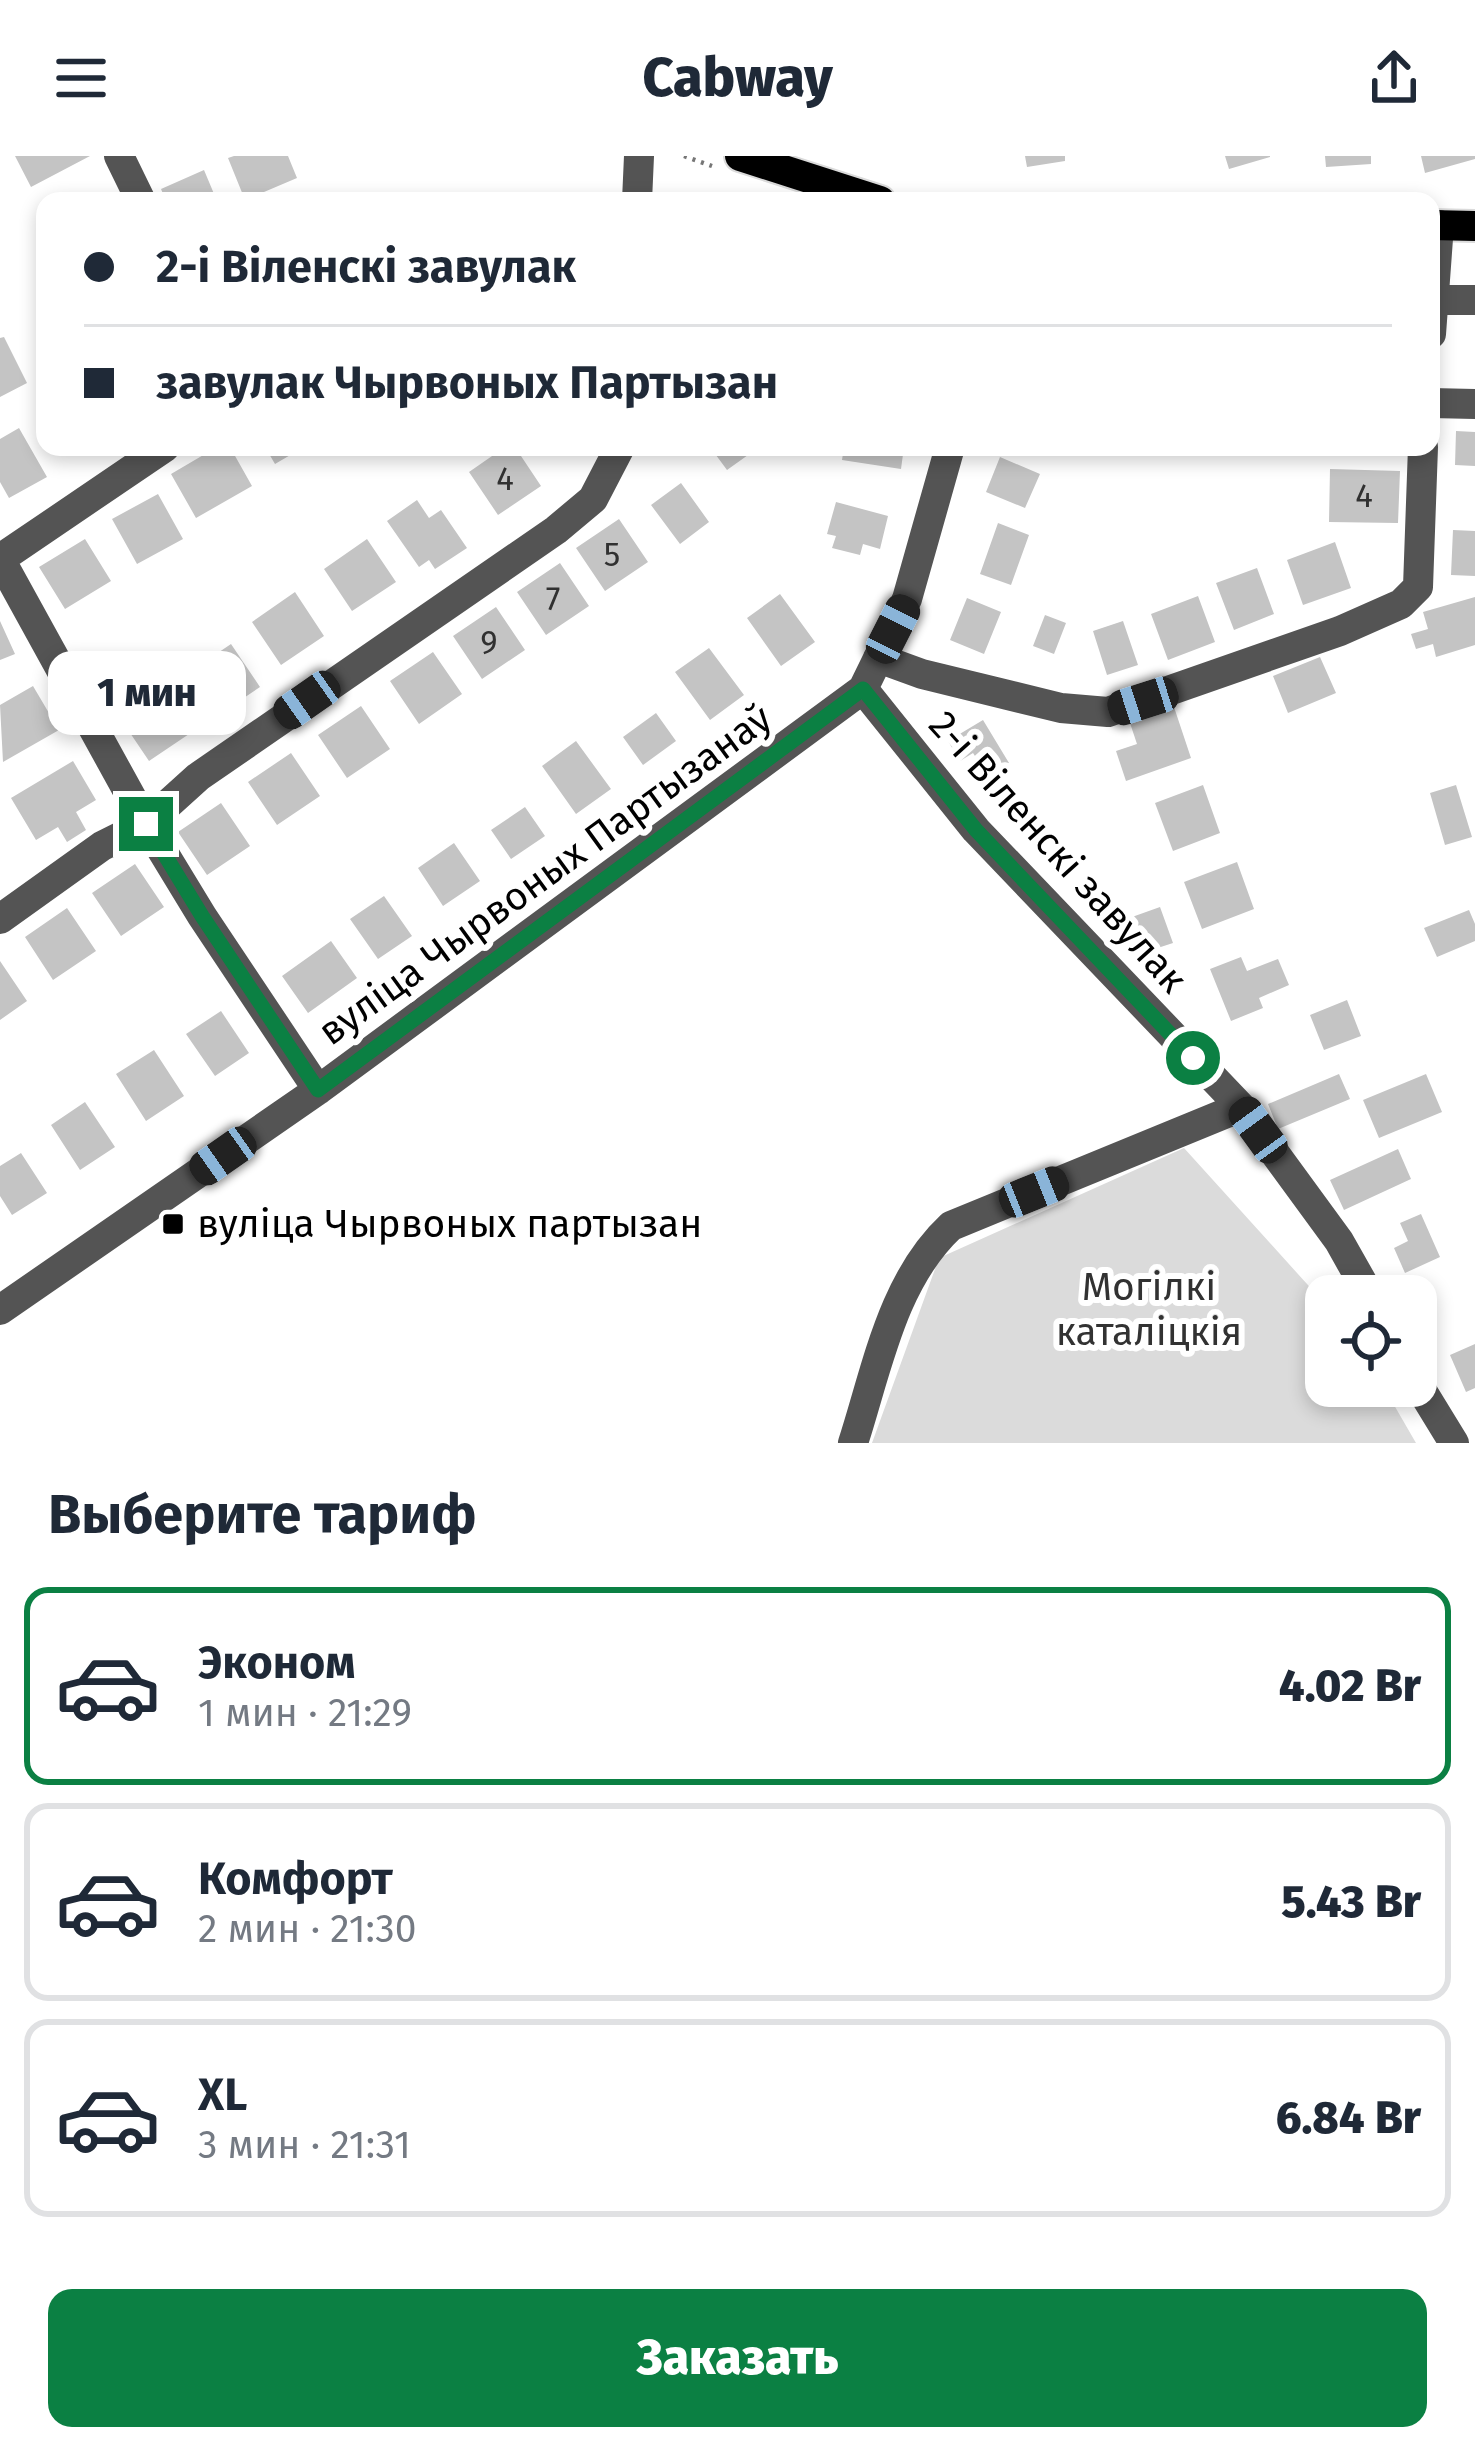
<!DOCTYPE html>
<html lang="ru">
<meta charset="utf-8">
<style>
:root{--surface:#fff;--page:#f6f6f7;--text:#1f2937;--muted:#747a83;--line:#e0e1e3;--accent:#0b8043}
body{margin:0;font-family:"Fira Sans",sans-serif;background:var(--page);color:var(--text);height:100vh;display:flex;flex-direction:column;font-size:45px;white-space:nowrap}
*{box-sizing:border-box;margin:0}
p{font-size:39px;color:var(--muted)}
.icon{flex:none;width:66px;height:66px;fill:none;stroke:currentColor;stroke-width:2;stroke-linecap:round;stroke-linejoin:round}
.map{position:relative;height:1287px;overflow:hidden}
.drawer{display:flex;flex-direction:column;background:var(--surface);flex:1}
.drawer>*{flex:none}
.banner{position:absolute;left:36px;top:36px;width:1404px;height:264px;border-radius:24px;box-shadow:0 6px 18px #0003;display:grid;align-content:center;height:264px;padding:0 48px;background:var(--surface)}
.controls{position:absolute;left:1305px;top:1119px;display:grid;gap:24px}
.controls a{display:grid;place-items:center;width:132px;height:132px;border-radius:24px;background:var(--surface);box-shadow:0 6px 18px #0003;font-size:60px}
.end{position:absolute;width:54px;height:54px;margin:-27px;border:15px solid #0b8043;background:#fff;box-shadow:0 0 0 6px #fff}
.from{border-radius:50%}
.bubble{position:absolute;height:84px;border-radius:24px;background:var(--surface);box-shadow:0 6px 18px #0003;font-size:39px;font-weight:800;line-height:84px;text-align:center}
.car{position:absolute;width:36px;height:72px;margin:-36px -18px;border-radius:15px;box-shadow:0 0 9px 3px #0007;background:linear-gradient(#222 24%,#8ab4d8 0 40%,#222 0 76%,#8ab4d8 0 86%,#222 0)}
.banner b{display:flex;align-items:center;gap:42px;height:114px;font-size:45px}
.banner b+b{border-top:3px solid var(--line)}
.banner i{width:30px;height:30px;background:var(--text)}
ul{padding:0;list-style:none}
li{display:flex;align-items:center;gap:36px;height:198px;margin:0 24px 18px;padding:0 24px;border:6px solid var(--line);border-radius:24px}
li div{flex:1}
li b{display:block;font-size:45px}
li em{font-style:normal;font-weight:800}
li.active{border-color:var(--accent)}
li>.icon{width:108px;height:108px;stroke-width:1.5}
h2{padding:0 48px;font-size:54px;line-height:144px}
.button{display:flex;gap:24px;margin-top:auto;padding:24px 48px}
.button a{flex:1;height:138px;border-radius:24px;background:var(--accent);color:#fff;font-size:48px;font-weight:800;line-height:138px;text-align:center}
header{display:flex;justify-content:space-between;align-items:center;height:156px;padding:0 48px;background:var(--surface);font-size:54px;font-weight:800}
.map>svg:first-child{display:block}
</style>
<header><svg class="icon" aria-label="menu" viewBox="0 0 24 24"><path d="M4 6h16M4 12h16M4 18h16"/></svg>Cabway<svg class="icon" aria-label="share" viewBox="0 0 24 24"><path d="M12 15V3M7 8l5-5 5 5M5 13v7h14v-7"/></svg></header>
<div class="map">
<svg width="1475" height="1287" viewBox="0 0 1475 1287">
<rect width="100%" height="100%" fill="#fff"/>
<path fill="#dbdbdb" d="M1184 992 1326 1149V1230H1383L1416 1287H872L939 1102Z"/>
<path fill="#c4c4c4" d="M15 0H90L31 31Z
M234 0H288L297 22 245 44 228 2Z
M1025 0H1065V5L1027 11Z
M1225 0H1270V1L1229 13Z
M1325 0H1371V8L1326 11Z
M1421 0H1475V3L1425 17Z
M204 14 217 45H166L161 33Z
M4 181 27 227 0 241V182Z
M19 272 47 321 9 342 0 326V283Z
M1456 275 1475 276V310L1455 309Z
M217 291H230L252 330 196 362 171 318Z
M265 291H304L275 308Z
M505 291H515L541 330 498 359 469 316Z
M710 291H752L755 294 727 314Z
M844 291H904L901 313 842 304Z
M1000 301 1040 318 1025 352 986 336Z
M1330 313 1400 315 1398 367 1329 366Z
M681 327 709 366 680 388 651 349Z
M158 338 183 383 137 408 112 363Z
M417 344 429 362 441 354 467 392 435 413 429 404 419 411 387 365Z
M836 346 888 360 880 393 863 388 860 399 832 392 836 380 827 378Z
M619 363 648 406 605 435 576 392Z
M998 367 1029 379 1011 429 980 418Z
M1453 374 1475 375V420L1451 419Z
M85 383 111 425 65 453 39 411Z
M367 383 396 426 352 455 324 413Z
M1335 386 1351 432 1303 449 1287 404Z
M560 407 589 450 546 479 517 436Z
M1257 412 1274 458 1234 474 1216 427Z
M295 436 324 480 281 509 252 466Z
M780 438 815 486 781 510 747 462Z
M1198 440 1215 486 1168 504 1151 458Z
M1475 441V489L1436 501 1433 488 1416 493 1411 478 1428 473 1423 456Z
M967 442 1001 456 984 498 950 484Z
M496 451 525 494 482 523 453 480Z
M1045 459 1066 467 1054 498 1033 490Z
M0 465 15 498 0 504Z
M1123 465 1138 509 1107 519 1093 475Z
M231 488 260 531 217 560 188 517Z
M709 492 744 539 710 564 675 516Z
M433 496 462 538 419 568 390 525Z
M1320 501 1336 537 1288 557 1273 520Z
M33 530 59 574 3 606 0 549Z
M163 533 192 576 149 605 120 562Z
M361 550 390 593 347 622 318 579Z
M1174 551 1191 602 1126 625 1116 595 1137 588 1130 567Z
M656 557 676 585 643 609 623 581Z
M983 564 1009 607 988 620 973 597 960 605 948 585Z
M576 585 611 633 576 658 542 610Z
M291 597 320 640 277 669 248 626Z
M73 605 96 644 76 656 86 674 67 686 58 671 36 684 11 642Z
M1203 629 1220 677 1173 695 1155 647Z
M1456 629 1472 681 1445 689 1430 637Z
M221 647 250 690 207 719 178 676Z
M525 651 545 680 511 703 491 674Z
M454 687 480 725 443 750 418 712Z
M1237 706 1254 753 1202 773 1184 726Z
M135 708 164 751 121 780 92 737Z
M384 740 412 780 378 803 350 763Z
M1160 751 1173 787 1130 801 1118 766Z
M67 752 96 795 53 824 25 781Z
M1469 754 1475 768V785L1437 801 1424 772Z
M331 785 357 822 308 857 282 820Z
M1241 801 1247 815 1278 803 1289 829 1259 842 1263 852 1231 865 1210 813Z
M0 805 27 845 0 864Z
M1347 844 1361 880 1324 894 1310 859Z
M221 855 249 897 215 920 186 878Z
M154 894 184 940 146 965 116 918Z
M1339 918 1350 943 1278 973 1268 948Z
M1426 918 1442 956 1379 982 1363 944Z
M85 946 115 991 80 1014 51 969Z
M1398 993 1411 1023 1344 1054 1330 1024Z
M21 997 47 1037 12 1059 0 1040V1010Z
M1421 1058 1440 1101 1405 1117 1394 1092 1408 1085 1400 1067Z
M1475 1188V1232L1466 1236 1450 1199Z"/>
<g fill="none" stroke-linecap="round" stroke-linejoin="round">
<defs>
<path id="major" d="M740 0 880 45
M1431 69 1475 70"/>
</defs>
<use href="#major" stroke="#dbdbdb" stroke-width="34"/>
<path stroke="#767676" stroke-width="4.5" stroke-dasharray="3 6" stroke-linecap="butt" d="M684 0 712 10"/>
<path stroke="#545454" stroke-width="30" d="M119 0 141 45
M637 45 639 0
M1433 144H1475
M1431 178 1439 69
M1431 247 1475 248
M165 291 0 403 146 668 202 760 318 934
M878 502 922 518 1061 552 1108 556 1340 475 1401 448 1418 431 1423 291
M863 533 976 674 1241 951 1339 1085 1370 1140
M0 763 102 690 146 668 198 621 556 374 593 343 620 291
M0 1154 318 934 863 533 907 443 950 291
M1416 1225 1454 1287
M853 1287C877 1213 892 1125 951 1070L1241 951"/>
<use href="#major" stroke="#000" stroke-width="30"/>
</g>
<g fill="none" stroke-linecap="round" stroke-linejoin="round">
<path stroke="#0b8043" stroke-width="15" d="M146 668 202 760 318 934 863 533 976 674 1193 902"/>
</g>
<rect fill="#000" stroke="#fff" stroke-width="4.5" x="161" y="1056" width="24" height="24" rx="6"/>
<g text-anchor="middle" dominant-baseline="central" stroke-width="12" stroke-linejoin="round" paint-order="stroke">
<g font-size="33" fill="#313131">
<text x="505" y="323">4</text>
<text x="1364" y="340">4</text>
<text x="612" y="399">5</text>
<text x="553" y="443">7</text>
<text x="489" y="487">9</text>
</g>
<g font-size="39" fill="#000" stroke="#fff">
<text transform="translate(1058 696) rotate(48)">2-і Віленскі завулак</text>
<text transform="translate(545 719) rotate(-36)">вуліца Чырвоных Партызанаў</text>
</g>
<g font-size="39" fill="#000" stroke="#fff" text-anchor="start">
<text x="197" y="1068">вуліца Чырвоных партызан</text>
</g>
<g font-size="39" fill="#323232" stroke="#fff">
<text x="1149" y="1131">Могілкі<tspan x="1149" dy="45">каталіцкія</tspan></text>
</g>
</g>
</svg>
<div class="controls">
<a><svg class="icon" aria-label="locate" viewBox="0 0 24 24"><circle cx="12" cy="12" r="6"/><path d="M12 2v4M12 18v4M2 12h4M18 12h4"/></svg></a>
</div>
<i class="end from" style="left:1193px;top:902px"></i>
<i class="end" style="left:146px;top:668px"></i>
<div class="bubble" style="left:48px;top:495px;width:198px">1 мин</div>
<i class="car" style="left:893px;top:473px;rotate:27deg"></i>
<i class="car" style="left:307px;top:544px;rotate:235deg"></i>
<i class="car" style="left:1143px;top:545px;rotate:252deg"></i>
<i class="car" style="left:1258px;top:974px;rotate:324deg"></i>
<i class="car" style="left:223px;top:1000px;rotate:235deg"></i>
<i class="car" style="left:1034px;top:1036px;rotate:68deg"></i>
<div class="banner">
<b><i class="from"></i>2-і Віленскі завулак</b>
<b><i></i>завулак Чырвоных Партызан</b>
</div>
</div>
<section class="drawer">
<h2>Выберите тариф</h2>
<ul>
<li class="active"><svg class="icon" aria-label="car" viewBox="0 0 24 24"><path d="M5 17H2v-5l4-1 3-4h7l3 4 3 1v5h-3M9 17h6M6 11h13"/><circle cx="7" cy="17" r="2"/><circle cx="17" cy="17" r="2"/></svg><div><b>Эконом</b><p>1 мин · 21:29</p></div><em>4.02 Br</em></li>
<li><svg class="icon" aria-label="car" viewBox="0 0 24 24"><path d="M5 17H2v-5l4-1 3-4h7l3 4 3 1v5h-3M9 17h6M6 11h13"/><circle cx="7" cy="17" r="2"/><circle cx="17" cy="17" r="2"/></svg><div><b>Комфорт</b><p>2 мин · 21:30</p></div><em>5.43 Br</em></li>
<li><svg class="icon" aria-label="car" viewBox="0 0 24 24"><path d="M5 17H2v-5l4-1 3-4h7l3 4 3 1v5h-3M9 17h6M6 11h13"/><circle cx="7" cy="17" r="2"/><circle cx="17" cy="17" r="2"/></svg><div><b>XL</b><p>3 мин · 21:31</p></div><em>6.84 Br</em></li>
</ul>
<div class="button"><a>Заказать</a></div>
</section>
